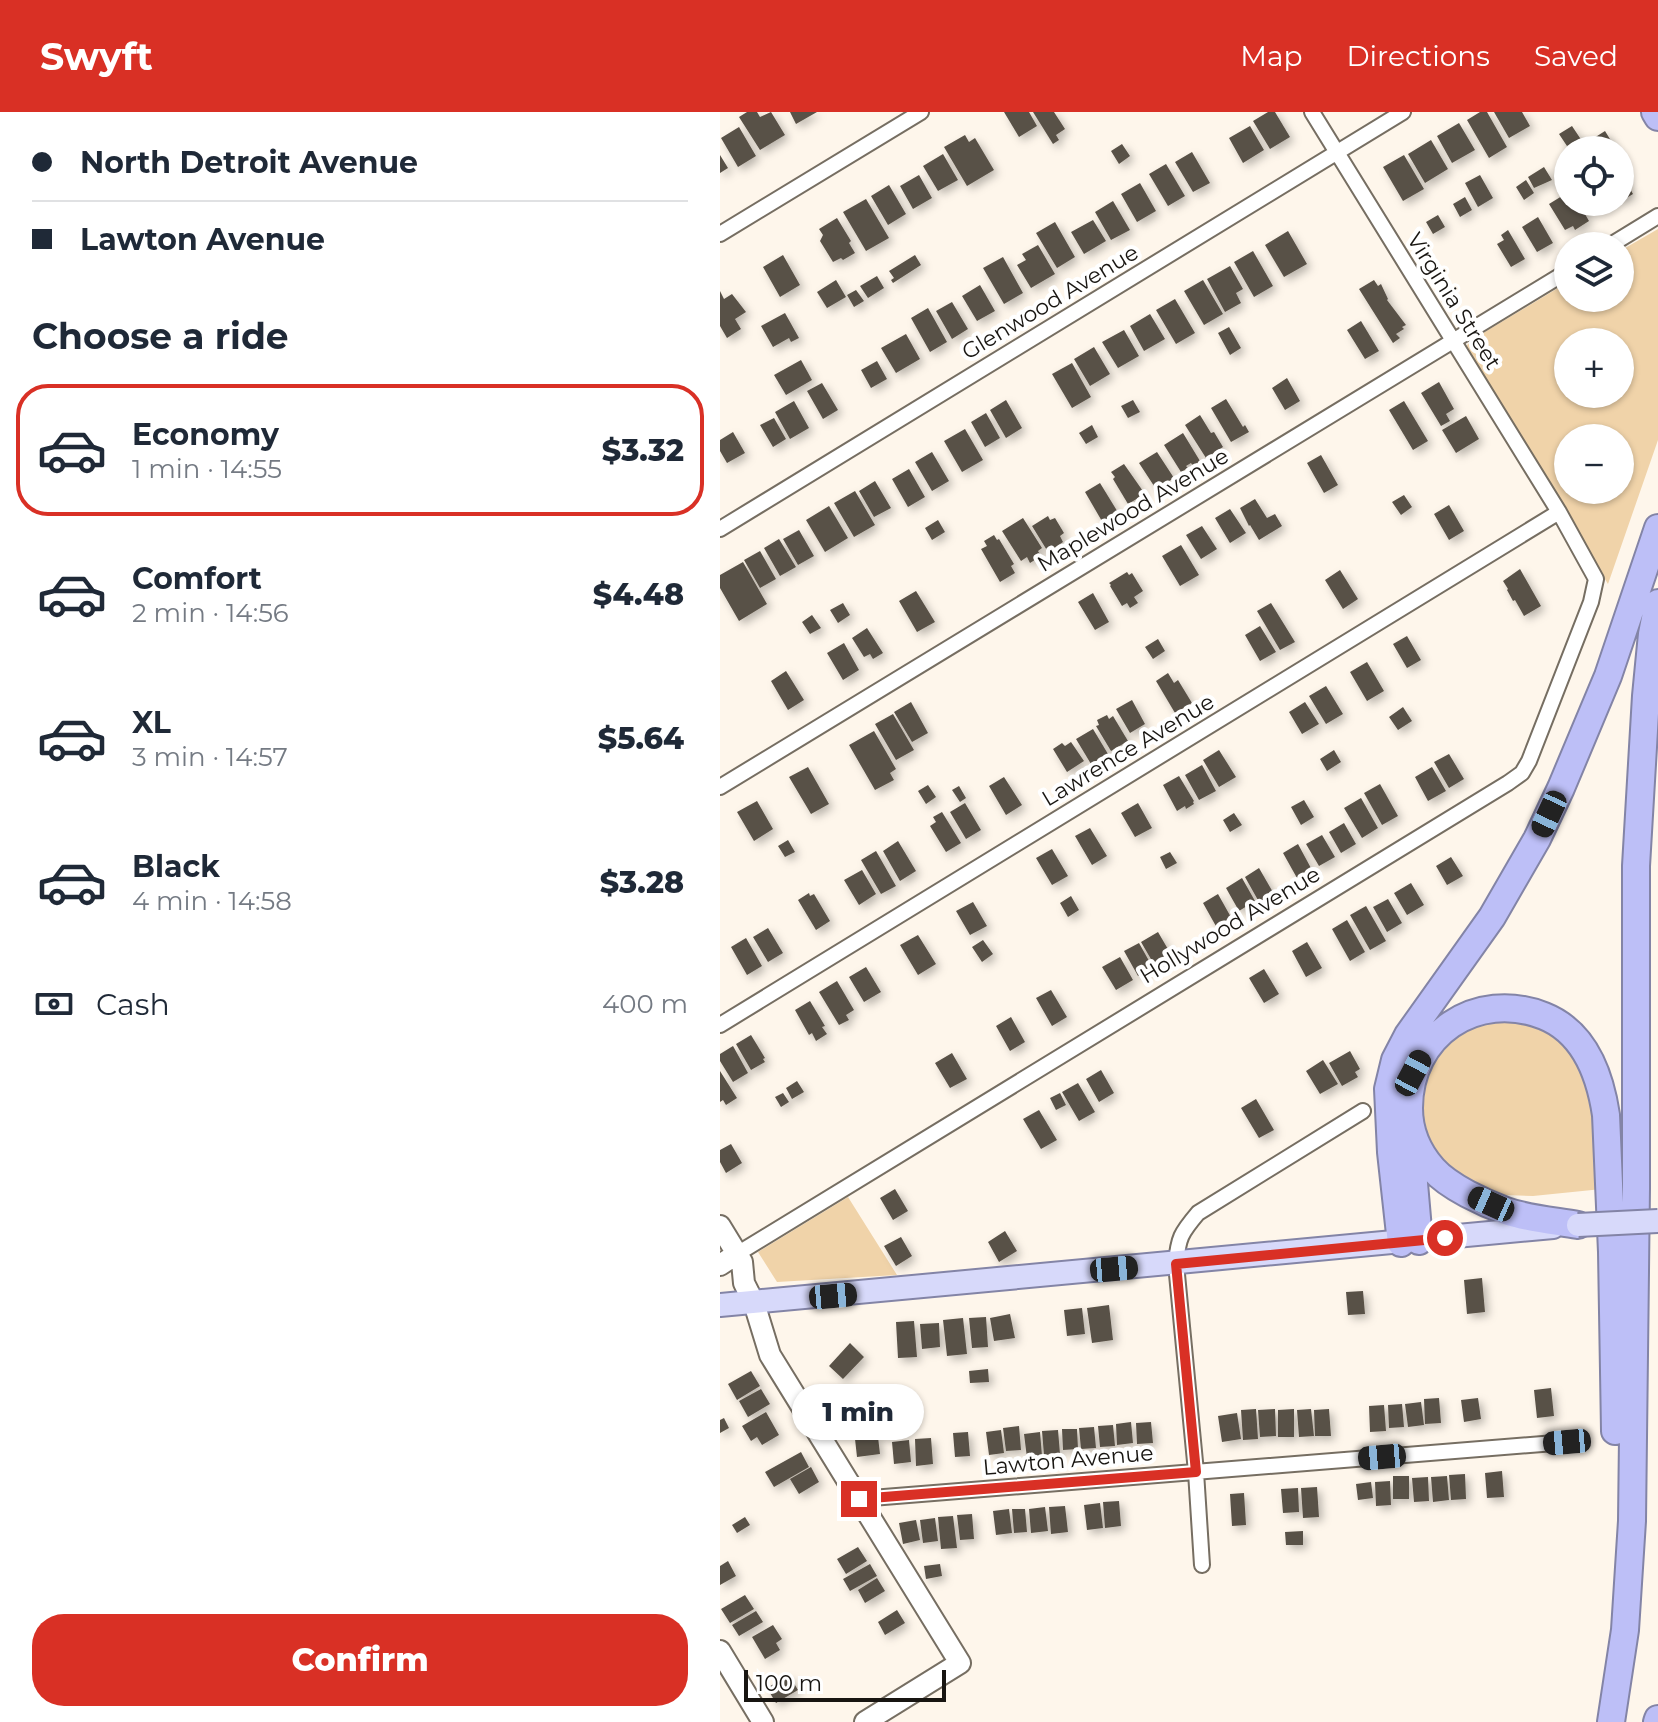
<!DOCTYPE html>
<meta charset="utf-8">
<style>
:root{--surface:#fff;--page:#f2f2f3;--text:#1f2937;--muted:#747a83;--line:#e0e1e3;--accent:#d93025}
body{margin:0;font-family:Montserrat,sans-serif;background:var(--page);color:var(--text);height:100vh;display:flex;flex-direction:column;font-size:30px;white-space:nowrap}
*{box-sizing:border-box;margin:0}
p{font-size:26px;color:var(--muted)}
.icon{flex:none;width:44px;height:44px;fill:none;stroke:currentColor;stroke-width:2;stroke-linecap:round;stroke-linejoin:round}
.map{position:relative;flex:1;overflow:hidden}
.panel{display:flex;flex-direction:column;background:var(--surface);width:720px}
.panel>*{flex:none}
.hud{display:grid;align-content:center;height:176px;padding:0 32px;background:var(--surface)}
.controls{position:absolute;left:834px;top:24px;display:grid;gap:16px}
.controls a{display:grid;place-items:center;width:80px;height:80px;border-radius:50%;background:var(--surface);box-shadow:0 2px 6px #0004;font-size:40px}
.scale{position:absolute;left:24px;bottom:20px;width:202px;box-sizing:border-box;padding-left:8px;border:4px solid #181511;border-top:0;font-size:22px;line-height:28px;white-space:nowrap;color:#181511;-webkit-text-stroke:6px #fff;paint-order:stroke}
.end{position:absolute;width:36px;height:36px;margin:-18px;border:10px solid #d93025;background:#fff;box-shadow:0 0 0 4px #fff}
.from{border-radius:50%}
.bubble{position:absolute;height:56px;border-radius:28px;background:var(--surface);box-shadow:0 2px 6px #0004;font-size:26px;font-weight:800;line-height:56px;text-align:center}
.car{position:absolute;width:24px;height:48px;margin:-24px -12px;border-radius:10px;box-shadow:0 0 6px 2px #0007;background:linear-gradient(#222 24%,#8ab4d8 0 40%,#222 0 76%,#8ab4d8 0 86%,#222 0)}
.hud b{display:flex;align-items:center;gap:28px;height:76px;font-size:30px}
.hud b+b{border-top:2px solid var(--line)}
.hud i{width:20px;height:20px;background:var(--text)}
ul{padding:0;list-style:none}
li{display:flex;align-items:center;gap:24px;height:132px;margin:0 16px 12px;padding:0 16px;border:4px solid transparent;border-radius:32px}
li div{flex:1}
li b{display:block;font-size:30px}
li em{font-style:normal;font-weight:800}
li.active{border-color:var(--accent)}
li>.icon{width:72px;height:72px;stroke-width:1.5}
h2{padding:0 32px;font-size:36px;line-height:96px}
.pay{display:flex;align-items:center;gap:20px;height:88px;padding:0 32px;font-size:30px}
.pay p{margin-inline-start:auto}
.primary-button{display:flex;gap:16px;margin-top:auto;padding:16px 32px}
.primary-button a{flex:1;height:92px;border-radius:32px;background:var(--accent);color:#fff;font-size:32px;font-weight:800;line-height:92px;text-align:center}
header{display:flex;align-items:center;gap:48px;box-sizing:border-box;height:112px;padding:0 40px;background:var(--accent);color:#fff}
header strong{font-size:38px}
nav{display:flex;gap:44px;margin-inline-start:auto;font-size:28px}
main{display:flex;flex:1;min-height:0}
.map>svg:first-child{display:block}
</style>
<header>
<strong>Swyft</strong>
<nav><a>Map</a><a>Directions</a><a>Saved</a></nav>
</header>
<main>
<section class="panel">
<div class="hud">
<b><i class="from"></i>North Detroit Avenue</b>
<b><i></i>Lawton Avenue</b>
</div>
<h2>Choose a ride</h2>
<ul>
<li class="active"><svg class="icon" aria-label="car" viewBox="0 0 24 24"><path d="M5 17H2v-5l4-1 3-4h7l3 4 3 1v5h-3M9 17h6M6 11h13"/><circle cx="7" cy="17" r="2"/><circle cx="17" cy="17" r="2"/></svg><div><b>Economy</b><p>1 min · 14:55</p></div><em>$3.32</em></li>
<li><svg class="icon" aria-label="car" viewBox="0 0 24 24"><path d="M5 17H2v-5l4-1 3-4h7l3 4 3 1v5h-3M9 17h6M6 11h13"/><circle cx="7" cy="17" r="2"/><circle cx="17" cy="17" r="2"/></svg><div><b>Comfort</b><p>2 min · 14:56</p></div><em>$4.48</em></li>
<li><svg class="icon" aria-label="car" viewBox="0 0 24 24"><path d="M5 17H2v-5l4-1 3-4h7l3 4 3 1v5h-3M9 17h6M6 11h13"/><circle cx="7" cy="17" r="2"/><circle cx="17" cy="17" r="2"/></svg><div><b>XL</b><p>3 min · 14:57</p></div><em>$5.64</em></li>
<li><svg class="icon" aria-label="car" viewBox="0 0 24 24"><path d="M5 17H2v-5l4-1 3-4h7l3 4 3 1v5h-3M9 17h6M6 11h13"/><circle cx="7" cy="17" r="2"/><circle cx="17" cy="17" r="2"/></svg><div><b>Black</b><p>4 min · 14:58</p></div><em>$3.28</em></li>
</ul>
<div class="pay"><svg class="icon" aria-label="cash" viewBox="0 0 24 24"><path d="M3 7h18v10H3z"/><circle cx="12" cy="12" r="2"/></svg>Cash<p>400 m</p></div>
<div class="primary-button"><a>Confirm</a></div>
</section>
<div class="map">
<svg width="938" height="1610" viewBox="0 0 938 1610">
<defs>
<filter id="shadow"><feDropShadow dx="4" dy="4" stdDeviation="4" flood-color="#0004"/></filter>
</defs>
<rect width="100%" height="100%" fill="#fef6eb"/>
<path fill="#f0d3a9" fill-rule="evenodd" d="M938 117V328L888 472 748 243 747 233 758 224 848 170V186H900V139ZM848 230H900V282H848ZM848 326H900V378H848Z
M802 902 844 925 874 971 882 1077 813 1084 784 1083 752 1075 713 1043 697 992 710 941 745 912Z
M128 1085 177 1163 57 1170 38 1140Z"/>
<path fill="#595146" filter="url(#shadow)" d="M27 0H37L40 5 51 0 65 23 40 38 19 5Z
M70 0H97L76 12Z
M284 0H309L317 14 299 25Z
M313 0H334L345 17 336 23 339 28 333 32Z
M548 0H555L570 25 550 37 533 9Z
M760 0H767L787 35 769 46 747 8Z
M774 0H802L810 14 789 26Z
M739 11 755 38 732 51 717 24Z
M530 14 544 38 523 51 509 26Z
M852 14 862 29 857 32 855 29 847 34 839 22Z
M19 15 36 44 18 55 1 26Z
M885 19 893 32 881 38 874 26Z
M245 23 249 30 255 26 274 58 247 74 224 35Z
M711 28 728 57 705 71 688 42Z
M402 32 410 44 399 52 391 39Z
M472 40 490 71 473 80 455 50Z
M223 42 238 68 218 79 203 54Z
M0 43 8 56 0 61Z
M684 43 704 77 683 89 663 55Z
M446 52 465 84 448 94 429 62Z
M824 55 832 68 814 76 808 65Z
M900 59 913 82 900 90Z
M199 63 212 86 193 97 180 74Z
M760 63 773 86 758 95 745 71Z
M806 68 814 81 804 88 796 75Z
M420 71 436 99 417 110 401 82Z
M169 73 186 102 168 113 151 84Z
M848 74V90H858L869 109 855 118 853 114 845 118 829 92 842 84 839 79Z
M745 85 752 98 740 105 733 92Z
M146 87 169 126 146 139 123 100Z
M393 89 410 118 391 128 375 100Z
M718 103 725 115 713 122 706 110Z
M818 105 833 131 817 140 802 115Z
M117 106 131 129 129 131 135 141 123 148 121 146 113 150 100 129 103 123 99 117Z
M373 108 386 129 364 142 351 120Z
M335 110 355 145 337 156 316 121Z
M788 118 805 147 791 155 777 132 784 128 781 123Z
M568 119 587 152 564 165 545 133Z
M318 133 335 162 311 176 297 153 306 148 302 142Z
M533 139 553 174 534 185 514 150Z
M63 143 80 173 60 185 43 155Z
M195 143 201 153 173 171 171 168 174 166 169 159Z
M283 145 303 181 284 192 263 156Z
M510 154 523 177 516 181 521 191 505 200 487 167Z
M157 164 164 176 148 186 140 174Z
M116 168 126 185 107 196 97 180Z
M483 168 503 202 484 213 464 179Z
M654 168 658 174 661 172 668 187 667 188 686 213 682 215 684 217 676 222 680 226 673 231 639 177Z
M260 173 275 199 257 209 242 184Z
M136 178 144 189 134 195 127 183Z
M0 179 4 187 12 182 26 200 15 207 21 217 7 226 0 214Z
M455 187 475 221 456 232 436 198Z
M232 190 248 217 232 227 216 199Z
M208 196 227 230 210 240 191 206Z
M65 201 79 226 71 230 69 226 53 235 41 214Z
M430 202 445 227 424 239 410 214Z
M641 209 659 239 645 247 627 218Z
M509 215 521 236 510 243 498 221Z
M404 218 419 244 398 256 382 230Z
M186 222 200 247 176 261 161 236Z
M374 235 390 262 370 274 354 247Z
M81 248 92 268 66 283 54 263Z
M157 249 167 267 151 276 141 258Z
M352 251 371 285 352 296 332 262Z
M567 266 580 289 565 298 552 276Z
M719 270 734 297 726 302 730 309 721 314 701 281Z
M102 271 118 298 103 307 87 279Z
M506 287 523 315 525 313 529 320 511 330 491 296Z
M286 288 302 316 286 326 270 298Z
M413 288 420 300 408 306 401 294Z
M74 289 89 316 70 327 55 300Z
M684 289 708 329 693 338 669 298Z
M266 301 280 326 265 335 251 310Z
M480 303 491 321 494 320 503 335 486 346 465 313Z
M746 304 759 327 736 341 722 318Z
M54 306 66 327 53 335 40 313Z
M372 313 378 325 366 332 359 321Z
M245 317 263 348 242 360 224 329Z
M13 320 25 341 7 351 0 339V328Z
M463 321 480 349 473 354 471 351 466 354 468 356 461 360 444 333Z
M212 340 229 369 212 379 195 350Z
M437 340 454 366 436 377 419 351Z
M601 343 618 373 604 381 587 351Z
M404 352 425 382 408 392 393 367 395 365 391 360Z
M189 357 205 385 188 395 172 367Z
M155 369 171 396 154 405 139 379Z
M380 371 399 402 383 411 365 380Z
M135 379 155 413 134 425 114 391Z
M684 383 692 395 681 403 672 390Z
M535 387 547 406 555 402 562 414 539 428 530 413 529 414 520 396Z
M729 393 744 419 729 428 714 402Z
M109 394 128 426 105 440 86 408Z
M510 397 526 421 510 431 495 406Z
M328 404 330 408 335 406 344 421 340 424 343 430 328 440 312 414Z
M303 406 322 436 318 439 321 444 310 451 307 445 301 449 282 419Z
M218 408 225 420 212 428 205 416Z
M482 414 497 437 481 447 466 423Z
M79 418 94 444 78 453 63 427Z
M274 423 277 428 279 427 294 452 291 454 295 461 280 470 261 437 267 434 264 429Z
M59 427 76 455 60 464 44 436Z
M461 433 479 463 460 474 442 444Z
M40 439 56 467 40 476 24 448Z
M23 450 47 492 19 509 0 476V463Z
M800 457 821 494 804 504 795 488 793 489 787 478 788 477 783 469Z
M620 458 638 487 623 497 605 468Z
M407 460 409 463 412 461 423 479 414 485 418 491 410 496 407 491 402 494 390 474 391 473 389 471Z
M196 479 215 510 197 520 179 489Z
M373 481 389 510 375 518 358 490Z
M123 491 130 503 118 511 110 498Z
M551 491 575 530 560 538 537 499Z
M92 503 101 516 90 522 82 510Z
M540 514 556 540 540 549 525 523Z
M147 516 163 541 153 547 150 542 144 545 132 526Z
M687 524 701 548 687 556 673 532Z
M438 527 445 539 433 547 425 535Z
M124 531 139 558 123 568 107 541Z
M647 550 664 579 647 589 630 560Z
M66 559 84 588 68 598 51 569Z
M448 561 454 571 458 568 472 591 455 601 436 569Z
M606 574 623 602 606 612 589 584Z
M412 588 425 612 410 621 396 597Z
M191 590 208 621 192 630 174 600Z
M585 590 599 612 582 622 569 600Z
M683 595 692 609 678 618 669 605Z
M173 602 194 638 176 648 155 612Z
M387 603 389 607 393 604 408 629 391 639 376 614 379 613 377 608Z
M373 617 388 642 371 652 356 627Z
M154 619 176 657 170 661 174 668 155 678 129 633Z
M351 630 364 649 347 660 333 637 342 631 345 634Z
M499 638 516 665 499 675 483 648Z
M614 638 621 650 607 659 600 647Z
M729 642 744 667 729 676 714 650Z
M482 653 496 679 479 688 465 663Z
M88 655 109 692 91 702 69 665Z
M712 655 726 679 708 689 695 665Z
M459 664 474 689 473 690 474 692 466 697 465 694 457 699 443 673Z
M284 665 302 693 286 703 269 674Z
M660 672 678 704 662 713 644 681Z
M208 673 216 685 206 692 198 679Z
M239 674 246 686 240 690 232 678Z
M641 686 658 716 642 726 624 696Z
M584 688 594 705 581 713 571 695Z
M37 689 53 717 34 729 17 700Z
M245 691 261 718 246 727 230 700Z
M418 691 432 716 415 725 401 701Z
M222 700 241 731 226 740 210 714 216 710 213 705Z
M514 701 522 713 510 720 503 708Z
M624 711 636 732 621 741 609 720Z
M370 716 387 744 372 753 355 724Z
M602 723 615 745 599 754 586 732Z
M68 728 75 740 65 745 58 734Z
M178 729 196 759 180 769 163 739Z
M578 732 592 758 577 766 563 741Z
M332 737 348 764 332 773 316 746Z
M156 739 176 774 161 782 141 748Z
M450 740 457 751 446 757 440 745Z
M731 745 743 764 727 773 716 754Z
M539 756 554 782 539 790 525 765Z
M142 758 156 782 139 793 124 768Z
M522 766 535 789 519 799 506 776Z
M691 771 704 793 687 803 674 781Z
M89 781 90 784 94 782 110 809 96 818 78 788Z
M498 782 512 807 497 816 483 791Z
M351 784 359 798 348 805 340 791Z
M668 787 682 811 667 820 653 795Z
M253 790 267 814 250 823 236 799Z
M646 794 666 829 650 838 630 803Z
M627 808 645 840 630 849 612 817Z
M48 816 63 841 48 850 33 825Z
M438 820 452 844 435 854 421 830Z
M198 823 216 852 198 863 180 833Z
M26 826 42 854 27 863 11 835Z
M263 828 273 842 262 850 252 835Z
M587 830 602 856 586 865 572 839Z
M419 831 433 856 418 864 404 839Z
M400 845 413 868 396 878 382 855Z
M146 855 161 880 144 890 129 865Z
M544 857 559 882 544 891 529 866Z
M117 869 134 898 126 903 129 908 119 913 99 880Z
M331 878 347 905 332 914 316 886Z
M90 889 105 914 102 915 107 922 96 929 92 921 89 923 75 898Z
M291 905 305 930 290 939 276 914Z
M31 923 45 946 43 947 45 950 31 958 16 932Z
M13 934 28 961 13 970 0 949V942Z
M630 939 640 957 635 960 638 965 622 974 609 951Z
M232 941 247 967 230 976 215 951Z
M603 948 618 972 600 982 586 959Z
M381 958 394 981 379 990 366 967Z
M0 959 17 986 6 993 3 988 0 990Z
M77 969 84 980 72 987 66 976Z
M358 971 375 1000 359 1009 342 980Z
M63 981 69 990 61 995 55 985Z
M340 981 346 993 336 998 330 986Z
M536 987 554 1018 539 1026 521 996Z
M319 998 337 1028 321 1037 303 1007Z
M11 1032 22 1051 6 1061 0 1050V1038Z
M175 1077 188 1099 173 1108 160 1086Z
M285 1119 297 1139 279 1150 268 1130Z
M181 1125 192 1144 176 1154 164 1134Z
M762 1166 765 1200 747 1202 744 1168Z
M643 1179 645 1202 628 1203 626 1180Z
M389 1193 393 1228 372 1231 367 1196Z
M362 1196 365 1222 347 1224 344 1198Z
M290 1202 295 1226 274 1229 270 1206Z
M266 1205 268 1235 252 1236 249 1206Z
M243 1206 247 1242 227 1244 223 1208Z
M194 1209 197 1245 178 1246 176 1210Z
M219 1211 220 1235 202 1237 200 1212Z
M130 1231 144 1245 123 1267 109 1254Z
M268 1257 269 1270 250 1271 249 1259Z
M31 1259 40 1274 17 1288 8 1272Z
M831 1276 834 1304 817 1306 814 1278Z
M41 1277 50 1292 28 1305 19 1289Z
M719 1286 721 1311 705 1312 704 1287Z
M758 1286 761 1307 744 1310 741 1288Z
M701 1290 704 1313 688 1315 685 1292Z
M682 1292 684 1315 669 1316 668 1293Z
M664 1293 666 1319 650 1320 649 1294Z
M536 1297 538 1327 523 1328 521 1298Z
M555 1297 556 1324 540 1325 538 1298Z
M574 1297V1325H558V1298Z
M591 1297 594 1324 579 1325 577 1298Z
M609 1297 611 1324H595L594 1298Z
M46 1300 59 1323 42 1333 37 1325 31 1329 22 1314Z
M517 1301 521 1327 502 1330 498 1304Z
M4 1306 9 1316 0 1321V1308Z
M411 1310 413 1331 397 1333 396 1312Z
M431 1310 433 1331 417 1332 416 1311Z
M393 1313 395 1334 380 1335 378 1314Z
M299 1314 301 1338 286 1339 283 1316Z
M374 1315 376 1336 361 1337 359 1316Z
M342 1317H357L358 1337 343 1338Z
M281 1318 284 1341 269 1343 266 1320Z
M338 1318 340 1342 324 1343 322 1319Z
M248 1320 250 1344 235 1345 233 1321Z
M320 1320 322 1344 307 1346 304 1322Z
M158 1325 160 1342 137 1345 135 1327Z
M211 1326 213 1352 196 1354 195 1327Z
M189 1328 191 1350 174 1352 172 1330Z
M81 1340 89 1355 54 1375 45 1360Z
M91 1355 99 1370 79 1382 70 1367Z
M782 1359 784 1385 767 1386 765 1361Z
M745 1362 746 1387 731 1388 729 1363Z
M673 1364H689V1387H673Z
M727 1364 729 1388 713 1390 711 1365Z
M708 1365 709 1389 694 1390 692 1366Z
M670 1369 671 1393 656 1394 655 1370Z
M651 1370 653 1386 638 1388 636 1372Z
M597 1375 599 1405 583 1406 581 1376Z
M578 1376 579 1400 563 1401 561 1377Z
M524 1381 526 1413 512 1414 510 1382Z
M399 1389 401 1414 385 1416 383 1390Z
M380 1391 383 1416 367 1418 364 1393Z
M345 1394 348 1420 331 1422 329 1395Z
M325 1395 328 1419 311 1421 309 1397Z
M289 1397 292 1421 276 1423 273 1399Z
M292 1397H305L307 1420 294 1421Z
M252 1402 254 1427 240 1428 237 1403Z
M233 1404 237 1436 221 1437 218 1405Z
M25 1405 30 1413 17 1421 12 1413Z
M215 1406 218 1429 203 1431 200 1408Z
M196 1408 200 1428 183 1432 179 1411Z
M583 1419V1433H566L565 1420Z
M138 1435 147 1449 126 1462 117 1447Z
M8 1449 16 1464 0 1473V1454Z
M150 1452 157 1464 130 1479 123 1467Z
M220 1452 222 1464 206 1467 204 1454Z
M157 1466 165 1479 145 1491 138 1478Z
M25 1483 34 1497 10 1511 1 1497Z
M177 1498 185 1511 165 1523 158 1510Z
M36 1499 43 1510 19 1524 12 1513Z
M53 1513 62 1527 56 1531 60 1538 45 1547 32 1525Z
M69 1563 78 1578 56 1591 47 1576Z"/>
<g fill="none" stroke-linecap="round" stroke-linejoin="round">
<defs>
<path id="street" d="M0 122 201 0
M889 134 938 104
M0 417 683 0
M0 675 848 159
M0 913 839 400
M17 1142 788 671 802 661 809 649 871 490 876 467 839 400 592 0
M139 1387 847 1330
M482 1453 476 1360 456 1152C458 1126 461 1121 478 1101L643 999"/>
<path id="secondary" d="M0 1114 22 1150 24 1171 34 1191 50 1243 240 1551 145 1610
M0 1153 17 1142
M0 1539 43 1610"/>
<path id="primary" d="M0 1193 833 1115"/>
<path id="highway" d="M935 0 938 5
M690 1025 699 1129
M858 1113C835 1109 808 1107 786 1099 764 1091 729 1075 713 1057 698 1040 689 1018 689 996 689 923 756 877 824 904 864 920 880 963 886 1003L892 1140 895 1319
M681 1131 671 1040 668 977 675 948 688 923 772 805 817 727 841 676 888 564 938 416
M891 1610 905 1518 912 1409 916 1076V754L926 584 932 522 938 491
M937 1610 938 1607"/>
</defs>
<use href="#street" stroke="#766e62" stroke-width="18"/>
<use href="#secondary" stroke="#766e62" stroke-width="24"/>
<use href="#primary" stroke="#8384a6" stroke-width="26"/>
<use href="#highway" stroke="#8384a6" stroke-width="30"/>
<use href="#street" stroke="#fff" stroke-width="14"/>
<use href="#secondary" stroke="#fff" stroke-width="20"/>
<use href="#primary" stroke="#d7d9fa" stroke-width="22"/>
<use href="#highway" stroke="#bdbff7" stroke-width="26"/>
<defs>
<path id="primary-bridge" d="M858 1113 938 1109"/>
</defs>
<use href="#primary-bridge" stroke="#8384a6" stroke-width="26" stroke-linecap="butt"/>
<use href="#primary-bridge" stroke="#d7d9fa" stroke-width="22"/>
</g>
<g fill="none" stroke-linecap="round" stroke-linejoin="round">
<path stroke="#d93025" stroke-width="10" d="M139 1387 476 1360 456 1152 725 1126"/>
</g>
<g text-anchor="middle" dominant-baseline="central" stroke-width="8" stroke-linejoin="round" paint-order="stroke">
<g font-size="22" fill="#181511" stroke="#fff">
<text transform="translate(734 189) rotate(58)">Virginia Street</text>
<text transform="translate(330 190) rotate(-31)">Glenwood Avenue</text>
<text transform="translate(413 398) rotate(-31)">Maplewood Avenue</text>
<text transform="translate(408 638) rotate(-31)">Lawrence Avenue</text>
<text transform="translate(510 813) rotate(-31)">Hollywood Avenue</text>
<text transform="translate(348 1348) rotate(-5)">Lawton Avenue</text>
</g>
</g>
</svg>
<div class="controls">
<a><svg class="icon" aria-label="locate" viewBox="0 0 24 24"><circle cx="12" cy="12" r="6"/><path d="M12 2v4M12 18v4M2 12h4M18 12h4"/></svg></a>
<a><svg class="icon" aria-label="layers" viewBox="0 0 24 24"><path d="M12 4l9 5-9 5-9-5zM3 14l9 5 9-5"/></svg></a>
<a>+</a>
<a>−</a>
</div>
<div class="scale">100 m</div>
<i class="end from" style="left:725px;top:1126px"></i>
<i class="end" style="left:139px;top:1387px"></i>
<div class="bubble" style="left:72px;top:1272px;width:132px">1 min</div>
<i class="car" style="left:829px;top:702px;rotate:205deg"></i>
<i class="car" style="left:693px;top:961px;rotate:28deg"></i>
<i class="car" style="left:771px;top:1092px;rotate:294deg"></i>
<i class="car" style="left:394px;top:1157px;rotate:85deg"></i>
<i class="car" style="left:113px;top:1184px;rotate:85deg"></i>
<i class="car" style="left:847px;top:1330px;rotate:265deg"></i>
<i class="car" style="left:662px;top:1345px;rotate:265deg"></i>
</div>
</main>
